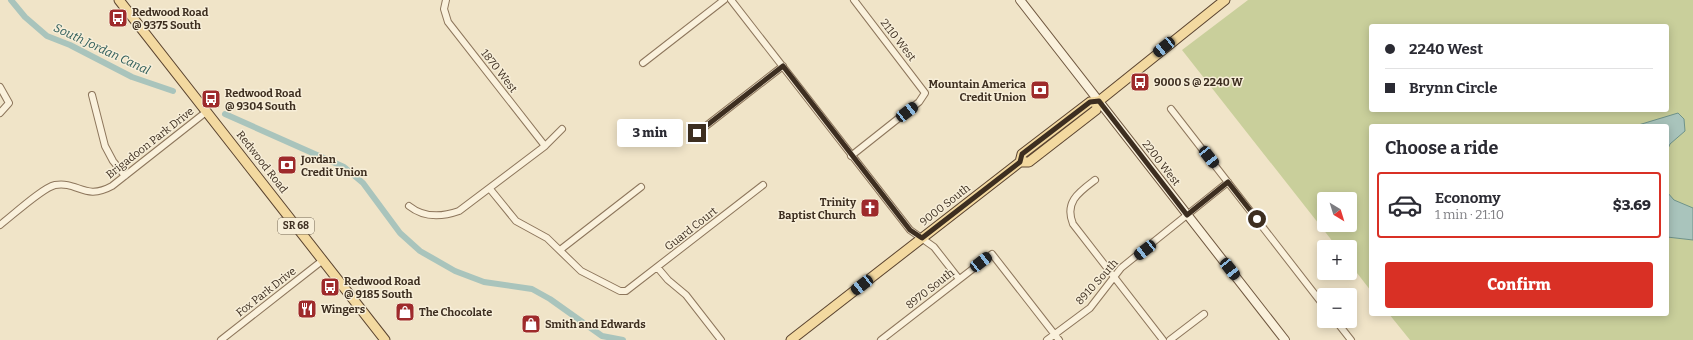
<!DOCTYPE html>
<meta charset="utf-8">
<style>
:root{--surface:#fff;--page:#f2f2f3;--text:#2b2b33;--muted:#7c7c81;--line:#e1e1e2;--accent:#d93025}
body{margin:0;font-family:Bitter,serif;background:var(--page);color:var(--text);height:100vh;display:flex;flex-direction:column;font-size:15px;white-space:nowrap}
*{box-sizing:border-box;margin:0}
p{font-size:13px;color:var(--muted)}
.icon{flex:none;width:22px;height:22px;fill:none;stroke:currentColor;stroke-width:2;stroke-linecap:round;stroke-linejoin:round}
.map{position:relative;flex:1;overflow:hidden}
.sheet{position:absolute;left:1369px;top:124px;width:300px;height:192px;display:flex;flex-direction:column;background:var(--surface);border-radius:4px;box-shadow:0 2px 10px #0003}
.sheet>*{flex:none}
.hud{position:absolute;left:1369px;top:24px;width:300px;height:88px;border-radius:4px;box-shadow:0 2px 10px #0003;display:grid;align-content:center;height:88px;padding:0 16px;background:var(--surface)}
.needle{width:26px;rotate:142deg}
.buttons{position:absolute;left:1317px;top:192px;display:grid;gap:8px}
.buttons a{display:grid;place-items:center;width:40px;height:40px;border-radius:4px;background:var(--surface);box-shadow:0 2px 10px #0003;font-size:20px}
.end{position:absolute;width:18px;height:18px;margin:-9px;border:5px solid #3d2e20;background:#fff;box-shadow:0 0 0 2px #fff}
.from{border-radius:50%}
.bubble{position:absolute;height:28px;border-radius:4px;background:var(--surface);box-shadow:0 2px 10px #0003;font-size:13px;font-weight:800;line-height:28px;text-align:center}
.car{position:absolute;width:12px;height:24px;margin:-12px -6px;border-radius:5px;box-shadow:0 0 3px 1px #0007;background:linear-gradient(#222 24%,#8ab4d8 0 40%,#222 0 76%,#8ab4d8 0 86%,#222 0)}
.hud b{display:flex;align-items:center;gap:14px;height:38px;font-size:15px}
.hud b+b{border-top:1px solid var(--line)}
.hud i{width:10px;height:10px;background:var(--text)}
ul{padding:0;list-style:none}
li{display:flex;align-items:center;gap:12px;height:66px;margin:0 8px 6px;padding:0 8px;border:2px solid transparent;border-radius:4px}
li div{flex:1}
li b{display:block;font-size:15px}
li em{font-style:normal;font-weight:800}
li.on{border-color:var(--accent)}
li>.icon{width:36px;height:36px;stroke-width:1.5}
h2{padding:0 16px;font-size:18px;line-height:48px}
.button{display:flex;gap:8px;margin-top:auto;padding:8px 16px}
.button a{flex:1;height:46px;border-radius:4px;background:var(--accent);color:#fff;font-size:16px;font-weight:800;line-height:46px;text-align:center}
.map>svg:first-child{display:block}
</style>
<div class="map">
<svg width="1693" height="340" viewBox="0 0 1693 340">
<rect width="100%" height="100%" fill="#f0e4c8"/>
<path fill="#c9cf9b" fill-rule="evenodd" d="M1248 0H1693V340H1410L1389 314H1667V126H1371V291L1350 264V247H1337L1182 50ZM1371 26H1667V110H1371ZM1324 199H1350V225H1324Z"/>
<path fill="#a9c4bc" stroke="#6f938a" d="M1678 113 1684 119 1685 131 1670 144 1667 151V126H1635Z
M1667 192 1674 200 1693 208V240L1667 237Z"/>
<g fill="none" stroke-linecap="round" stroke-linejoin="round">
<path stroke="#a9c4bc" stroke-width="6" d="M11 0 25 17 47 36 70 45 132 77 173 91
M225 114 344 167 363 183 400 233 420 251 455 271 484 282 532 289 550 299 602 336 623 340"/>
<defs>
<path id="street" d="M446 0 444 9 448 22 545 146
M731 0 910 230 934 247 959 279
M643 63 724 0
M0 87 9 103 0 113
M92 95 105 146 113 161 125 176
M1171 109 1324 306
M697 133 783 66
M851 156 919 102 925 93 854 0
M1095 180C1079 192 1064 202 1073 224L1163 340
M490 189 516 221 547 238 581 271 620 291H626L763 185
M409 206C424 218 442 217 459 211L545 146 562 129
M0 225C12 216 42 188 55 185 78 181 85 201 112 186L206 112
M560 250 641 187
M657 267 668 280 686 295 721 340
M1336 321 1351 340
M221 340 323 260
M881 340 992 254 1059 340
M1047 340 1090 308 1121 268 1228 182
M1170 340 1204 314"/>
<path id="secondary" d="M1020 0 1285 340"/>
<path id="primary" d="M119 0 385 340
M1020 162 1022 154 1090 102 1099 101
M791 340 1020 162H1029L1096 110 1099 101 1225 0"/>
</defs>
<use href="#street" stroke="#8d765c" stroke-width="8"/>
<use href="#secondary" stroke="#6f573f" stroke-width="10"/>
<use href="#primary" stroke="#5b4430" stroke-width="11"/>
<use href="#street" stroke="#faf1dc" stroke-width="6"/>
<use href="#secondary" stroke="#faf1dc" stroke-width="8"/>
<use href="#primary" stroke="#f3d9a0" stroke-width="9"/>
</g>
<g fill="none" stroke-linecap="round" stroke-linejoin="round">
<path stroke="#3d2e20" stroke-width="5" d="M697 133 783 66 910 230 922 238 1020 162 1022 154 1090 102 1099 101 1187 215 1228 182 1257 219"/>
</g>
<defs>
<symbol id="bus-square" viewBox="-11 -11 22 22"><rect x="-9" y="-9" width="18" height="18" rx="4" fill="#9e2a2b" stroke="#f7eed8"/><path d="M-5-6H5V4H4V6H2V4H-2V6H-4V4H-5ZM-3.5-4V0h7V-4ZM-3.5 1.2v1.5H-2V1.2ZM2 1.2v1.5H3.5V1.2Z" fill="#fff"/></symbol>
<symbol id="bank-square" viewBox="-11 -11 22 22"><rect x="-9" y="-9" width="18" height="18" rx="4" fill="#9e2a2b" stroke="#f7eed8"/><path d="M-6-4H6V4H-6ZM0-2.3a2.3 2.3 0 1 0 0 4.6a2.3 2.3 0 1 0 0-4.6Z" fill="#fff"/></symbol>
<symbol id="church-square" viewBox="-11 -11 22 22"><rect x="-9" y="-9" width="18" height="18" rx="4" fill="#9e2a2b" stroke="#f7eed8"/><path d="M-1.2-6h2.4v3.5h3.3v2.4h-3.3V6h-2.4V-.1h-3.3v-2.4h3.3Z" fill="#fff"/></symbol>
<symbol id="restaurant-square" viewBox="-11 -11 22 22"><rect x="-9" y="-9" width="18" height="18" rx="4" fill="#9e2a2b" stroke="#f7eed8"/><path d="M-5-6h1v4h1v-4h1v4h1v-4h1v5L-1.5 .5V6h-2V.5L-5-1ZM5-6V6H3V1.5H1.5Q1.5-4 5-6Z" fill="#fff"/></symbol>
<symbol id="shop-square" viewBox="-11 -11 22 22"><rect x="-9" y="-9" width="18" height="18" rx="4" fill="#9e2a2b" stroke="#f7eed8"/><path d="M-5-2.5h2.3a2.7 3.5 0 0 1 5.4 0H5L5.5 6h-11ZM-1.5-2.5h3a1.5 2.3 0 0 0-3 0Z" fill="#fff"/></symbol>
</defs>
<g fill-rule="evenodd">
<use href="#bus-square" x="107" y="7" width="22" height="22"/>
<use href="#bus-square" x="1129" y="71" width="22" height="22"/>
<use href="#bank-square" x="1029" y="79" width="22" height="22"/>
<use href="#bus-square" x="200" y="88" width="22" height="22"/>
<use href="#bank-square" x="276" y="154" width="22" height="22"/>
<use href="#church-square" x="859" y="197" width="22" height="22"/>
<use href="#bus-square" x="319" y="276" width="22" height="22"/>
<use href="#restaurant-square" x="296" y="298" width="22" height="22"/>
<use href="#shop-square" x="394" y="301" width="22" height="22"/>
<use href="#shop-square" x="520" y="313" width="22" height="22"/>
</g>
<g text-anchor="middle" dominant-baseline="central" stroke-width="3" stroke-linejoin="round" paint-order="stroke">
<rect fill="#f7eed8" stroke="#756857" stroke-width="1" x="278" y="218" width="36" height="16" rx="3"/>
<g font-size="10" font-weight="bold" fill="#3d2e20">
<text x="296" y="226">SR 68</text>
</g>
<g font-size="11" font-weight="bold" fill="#3d2e20" stroke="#f7eed8" text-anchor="start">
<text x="132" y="12">Redwood Road<tspan x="132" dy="13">@ 9375 South</tspan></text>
<text x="1154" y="82">9000 S @ 2240 W</text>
<text x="1026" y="84" text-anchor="end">Mountain America<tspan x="1026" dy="13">Credit Union</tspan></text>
<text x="225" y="93">Redwood Road<tspan x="225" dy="13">@ 9304 South</tspan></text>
<text x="301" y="159">Jordan<tspan x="301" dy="13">Credit Union</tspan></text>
<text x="856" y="202" text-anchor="end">Trinity<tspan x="856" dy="13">Baptist Church</tspan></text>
<text x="344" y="281">Redwood Road<tspan x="344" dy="13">@ 9185 South</tspan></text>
<text x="321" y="309">Wingers</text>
<text x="419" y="312">The Chocolate</text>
<text x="545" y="324">Smith and Edwards</text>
</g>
<g font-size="11" fill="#3d2e20" stroke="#f7eed8">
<text transform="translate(898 40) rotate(52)">2110 West</text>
<text transform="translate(499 71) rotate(52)">1870 West</text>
<text transform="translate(150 143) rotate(-38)">Brigadoon Park Drive</text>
<text transform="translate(262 162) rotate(52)">Redwood Road</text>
<text transform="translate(1161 163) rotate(52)">2200 West</text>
<text transform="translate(945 205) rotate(-38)">9000 South</text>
<text transform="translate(691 229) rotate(-38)">Guard Court</text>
<text transform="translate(1097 282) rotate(-48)">8910 South</text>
<text transform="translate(930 289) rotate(-38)">8970 South</text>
<text transform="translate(266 292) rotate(-38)">Fox Park Drive</text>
</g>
<g font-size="12" font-style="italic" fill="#2f5d5a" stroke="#f7eed8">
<text transform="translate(102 49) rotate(25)">South Jordan Canal</text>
</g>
</g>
</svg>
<div class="buttons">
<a><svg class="needle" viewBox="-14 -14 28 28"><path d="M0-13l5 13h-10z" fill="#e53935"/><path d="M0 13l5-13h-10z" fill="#7c7c81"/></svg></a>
<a>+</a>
<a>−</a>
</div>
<i class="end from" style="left:1257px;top:219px"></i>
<i class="end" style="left:697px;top:133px"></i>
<div class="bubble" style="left:617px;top:119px;width:66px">3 min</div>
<i class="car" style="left:1164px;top:47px;rotate:231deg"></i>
<i class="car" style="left:907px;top:112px;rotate:52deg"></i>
<i class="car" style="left:1209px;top:157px;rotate:142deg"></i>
<i class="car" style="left:1145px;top:250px;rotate:232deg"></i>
<i class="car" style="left:981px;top:262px;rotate:52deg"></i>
<i class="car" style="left:1230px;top:269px;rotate:142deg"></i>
<i class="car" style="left:862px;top:285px;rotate:232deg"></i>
<div class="hud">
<b><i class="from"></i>2240 West</b>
<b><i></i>Brynn Circle</b>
</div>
<section class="sheet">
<h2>Choose a ride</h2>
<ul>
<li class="on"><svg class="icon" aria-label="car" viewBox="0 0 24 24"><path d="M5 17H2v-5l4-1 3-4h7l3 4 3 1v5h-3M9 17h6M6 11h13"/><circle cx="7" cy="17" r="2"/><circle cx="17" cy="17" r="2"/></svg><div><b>Economy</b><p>1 min · 21:10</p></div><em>$3.69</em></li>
</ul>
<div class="button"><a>Confirm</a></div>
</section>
</div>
